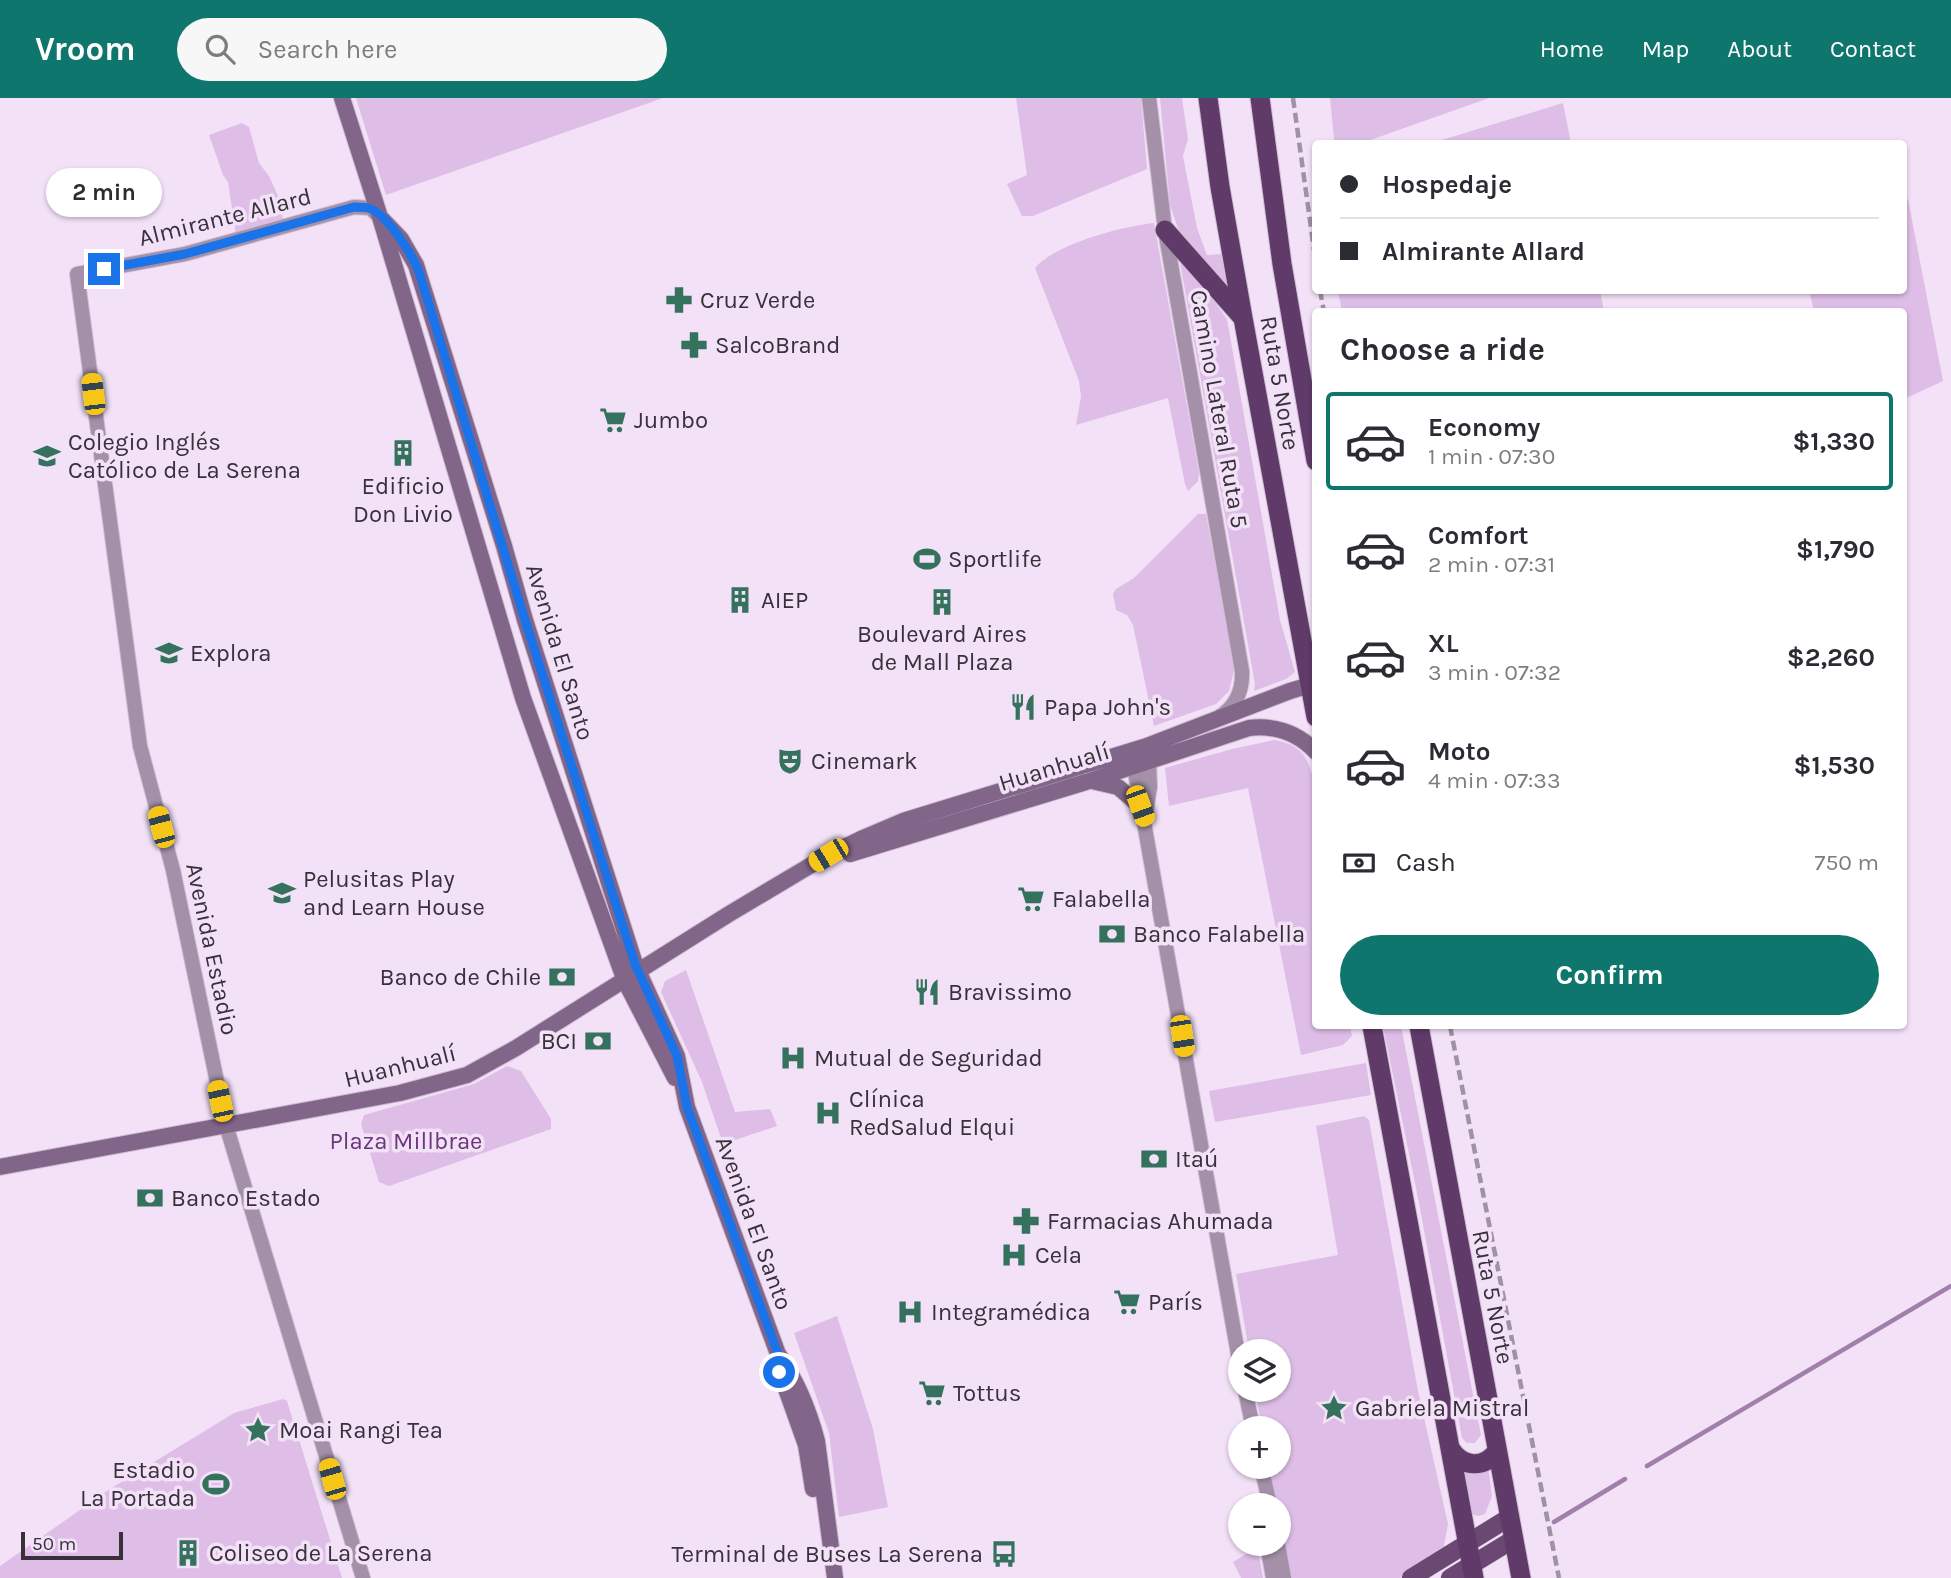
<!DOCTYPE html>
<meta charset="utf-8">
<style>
:root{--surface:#fff;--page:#f7f7f7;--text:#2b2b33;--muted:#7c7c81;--line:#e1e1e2;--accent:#0f766e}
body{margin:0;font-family:Karla,sans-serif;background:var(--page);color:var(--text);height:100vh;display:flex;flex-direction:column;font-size:26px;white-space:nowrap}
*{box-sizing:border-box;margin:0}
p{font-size:23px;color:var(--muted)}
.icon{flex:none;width:38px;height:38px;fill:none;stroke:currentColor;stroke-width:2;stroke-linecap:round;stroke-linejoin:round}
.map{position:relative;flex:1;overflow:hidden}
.side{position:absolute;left:1312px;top:210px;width:595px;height:721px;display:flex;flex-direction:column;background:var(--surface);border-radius:7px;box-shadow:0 2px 5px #0004}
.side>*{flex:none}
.hud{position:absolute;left:1312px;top:42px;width:595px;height:154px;border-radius:7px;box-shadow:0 2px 5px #0004;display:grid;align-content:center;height:154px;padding:0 28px;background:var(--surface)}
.fabs{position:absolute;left:1228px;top:1241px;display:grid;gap:14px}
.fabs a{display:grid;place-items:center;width:63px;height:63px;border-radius:50%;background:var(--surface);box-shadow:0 2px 5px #0004;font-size:35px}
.scale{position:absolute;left:21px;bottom:18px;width:102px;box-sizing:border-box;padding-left:7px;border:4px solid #38313a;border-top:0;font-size:19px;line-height:24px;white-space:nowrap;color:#38313a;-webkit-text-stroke:5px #f3e1f8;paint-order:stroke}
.end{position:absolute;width:32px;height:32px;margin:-16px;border:9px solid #1a73e8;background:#fff;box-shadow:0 0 0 4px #fff}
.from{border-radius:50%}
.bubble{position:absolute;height:49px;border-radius:24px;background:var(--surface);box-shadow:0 2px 5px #0004;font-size:23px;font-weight:700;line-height:49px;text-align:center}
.car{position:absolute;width:21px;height:42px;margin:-21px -10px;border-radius:9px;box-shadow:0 0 5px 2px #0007;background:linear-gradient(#f5c518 24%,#345 0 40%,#f5c518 0 76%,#345 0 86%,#f5c518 0)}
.hud b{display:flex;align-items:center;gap:24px;height:66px;font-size:26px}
.hud b+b{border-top:2px solid var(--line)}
.hud i{width:18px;height:18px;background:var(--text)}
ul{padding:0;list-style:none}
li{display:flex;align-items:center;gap:21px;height:98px;margin:0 14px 10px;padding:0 14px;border:4px solid transparent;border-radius:7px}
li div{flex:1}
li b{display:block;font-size:26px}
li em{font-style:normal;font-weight:700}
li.on{border-color:var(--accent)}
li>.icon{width:63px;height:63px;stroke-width:1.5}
h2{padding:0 28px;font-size:32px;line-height:84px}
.pay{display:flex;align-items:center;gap:18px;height:77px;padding:0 28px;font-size:26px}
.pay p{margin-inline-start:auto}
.primary-button{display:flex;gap:14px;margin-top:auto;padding:14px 28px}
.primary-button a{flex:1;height:80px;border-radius:42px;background:var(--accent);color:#fff;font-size:28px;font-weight:700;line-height:80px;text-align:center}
header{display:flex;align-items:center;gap:42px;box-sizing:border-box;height:98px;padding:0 35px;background:var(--accent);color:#fff}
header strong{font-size:33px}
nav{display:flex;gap:38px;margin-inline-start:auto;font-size:24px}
.search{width:490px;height:63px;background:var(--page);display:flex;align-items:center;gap:18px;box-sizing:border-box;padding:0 24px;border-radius:38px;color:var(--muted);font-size:26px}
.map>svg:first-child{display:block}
</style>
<header>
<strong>Vroom</strong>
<div class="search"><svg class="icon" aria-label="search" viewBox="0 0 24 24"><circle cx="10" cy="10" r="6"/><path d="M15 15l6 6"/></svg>Search here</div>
<nav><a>Home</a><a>Map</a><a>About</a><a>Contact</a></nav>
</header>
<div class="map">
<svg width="1951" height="1480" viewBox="0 0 1951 1480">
<rect width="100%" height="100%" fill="#f3e1f8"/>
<path fill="#debee7" d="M356 0H663L386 97Z
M1016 0H1141L1147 71 1033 118H1022L1007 86 1027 77Z
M1160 0H1182L1188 41 1183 58 1197 130 1207 157 1222 156 1228 189 1181 139 1170 107Z
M1330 0H1489L1362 45H1338L1334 42Z
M1563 5 1571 45H1432Z
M242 25 249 29 259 65 269 78 278 98 283 121 236 137 228 84 223 77 209 37Z
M1908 101 1943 283 1904 301V214L1814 213 1809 193 1904 192V103Z
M1154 125 1199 374 1198 383 1188 393 1185 386 1168 300 1076 327 1081 299 1079 283 1035 170C1055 146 1123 128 1154 125Z
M1178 153 1227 221 1280 522 1295 574 1286 581 1254 593 1255 586Z
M1338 193H1600L1604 213H1342Z
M1198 416H1206L1235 569 1229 593 1216 606 1154 628 1133 527 1127 517 1116 512 1113 496 1116 491 1134 480Z
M1274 642C1310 648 1311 669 1316 700V928H1350L1352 938 1343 947 1301 957 1248 690 1169 708 1165 670 1232 651Z
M686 872 735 1014 770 1011 777 1028 723 1046 702 984 661 894 665 883Z
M1383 928H1401L1481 1337 1475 1345H1467L1462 1340 1419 1105Z
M1366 965 1371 997 1215 1024 1209 993Z
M507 968 521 973 551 1021V1031L389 1088 379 1084 361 1026 364 1017 474 986Z
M1364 1018 1369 1022 1418 1293 1448 1426 1443 1453 1400 1480H1288L1279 1422V1407H1276L1269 1369 1279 1368V1330H1262L1255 1292H1279V1253H1249L1236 1176 1338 1157 1316 1028Z
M837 1218 873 1331 888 1409 839 1419 829 1335 794 1235Z
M283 1301 287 1303 342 1480H0V1468L110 1391 234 1315Z
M1488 1369 1492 1398 1485 1416 1479 1418 1471 1416 1461 1371Z
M1243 1446H1257L1263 1480H1241L1233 1464 1248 1455Z"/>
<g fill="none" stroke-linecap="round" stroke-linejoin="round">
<path stroke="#a07fa9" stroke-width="4.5" d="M1647 1368 1951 1188
M1554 1424 1625 1381"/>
<defs>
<path id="tertiary" d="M1149 0 1165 132 1242 573C1243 593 1235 609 1219 619
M1134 668 1241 1273
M1146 713 1150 689 1149 663
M1245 1292 1253 1330
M1261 1368 1270 1407
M1267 1446 1273 1480
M1278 1446 1284 1480
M363 1480 226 1027 173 772 140 648 77 176 185 156 354 109 370 110 380 119"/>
<path id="secondary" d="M342 0 380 119 523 600 625 883 675 980
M380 119 401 141 416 167 504 448 525 522 635 866 677 958 687 1009 778 1256C796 1281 809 1313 817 1343L835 1480
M1092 683 1118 689 1140 708
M850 756 1086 684 1249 630C1275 627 1298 635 1316 654
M0 1069 400 995 467 977 516 950 729 816 828 757 863 740 903 723 1147 648 1290 593 1310 587
M785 1288 806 1347 813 1391"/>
<path id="primary" d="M1411 1480 1510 1419
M1450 1480 1514 1441"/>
<path id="trunk" d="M1208 0 1220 89 1243 220 1316 619
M1260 0 1282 166 1316 363
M1165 132 1242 219
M1372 928 1474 1480
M1419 928 1521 1480
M1450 1350C1462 1370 1484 1371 1497 1353"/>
</defs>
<use href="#tertiary" stroke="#cebed2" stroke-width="16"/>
<use href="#secondary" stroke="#cebed2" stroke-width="18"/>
<use href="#primary" stroke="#cebed2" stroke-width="19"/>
<use href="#trunk" stroke="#cebed2" stroke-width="21"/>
<use href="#tertiary" stroke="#a490a9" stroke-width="14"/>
<use href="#secondary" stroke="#82668a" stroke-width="16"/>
<use href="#primary" stroke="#6a4873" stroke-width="18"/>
<use href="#trunk" stroke="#603b69" stroke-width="19"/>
<path stroke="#9f92a2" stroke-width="4.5" stroke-dasharray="10 5" stroke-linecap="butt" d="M1293 0 1316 166
M1320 192 1324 214
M1450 928 1559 1480"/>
</g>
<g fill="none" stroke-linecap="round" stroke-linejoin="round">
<path stroke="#1a73e8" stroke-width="9" d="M104 171 185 156 354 109C359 109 367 109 371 111 389 119 414 159 420 177L525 522 635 866 677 958 687 1009 778 1256 779 1274"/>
</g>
<defs>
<symbol id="pharmacy-bare" viewBox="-9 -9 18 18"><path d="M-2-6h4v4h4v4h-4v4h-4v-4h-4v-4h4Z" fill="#35725d" stroke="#f3e1f8" stroke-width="2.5" paint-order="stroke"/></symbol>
<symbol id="supermarket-bare" viewBox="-9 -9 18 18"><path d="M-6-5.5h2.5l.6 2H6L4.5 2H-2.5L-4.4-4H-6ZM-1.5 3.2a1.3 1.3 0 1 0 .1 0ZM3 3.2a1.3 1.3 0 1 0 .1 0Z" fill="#35725d" stroke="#f3e1f8" stroke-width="2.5" paint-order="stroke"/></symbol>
<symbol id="building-bare" viewBox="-9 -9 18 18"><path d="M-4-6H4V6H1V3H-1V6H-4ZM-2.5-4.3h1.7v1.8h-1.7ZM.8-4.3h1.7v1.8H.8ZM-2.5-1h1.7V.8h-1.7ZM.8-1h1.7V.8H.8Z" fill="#35725d" stroke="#f3e1f8" stroke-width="2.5" paint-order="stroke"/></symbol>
<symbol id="school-bare" viewBox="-9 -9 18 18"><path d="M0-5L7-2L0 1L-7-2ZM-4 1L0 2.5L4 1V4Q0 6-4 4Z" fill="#35725d" stroke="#f3e1f8" stroke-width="2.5" paint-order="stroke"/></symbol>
<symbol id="stadium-bare" viewBox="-9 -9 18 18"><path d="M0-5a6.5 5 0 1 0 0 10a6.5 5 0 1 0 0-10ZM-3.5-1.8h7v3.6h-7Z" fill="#35725d" stroke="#f3e1f8" stroke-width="2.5" paint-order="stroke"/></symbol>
<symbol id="restaurant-bare" viewBox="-9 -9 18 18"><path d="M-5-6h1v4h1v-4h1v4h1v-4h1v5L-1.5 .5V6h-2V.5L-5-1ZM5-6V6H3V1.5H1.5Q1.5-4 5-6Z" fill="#35725d" stroke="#f3e1f8" stroke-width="2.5" paint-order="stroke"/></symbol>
<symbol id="theatre-bare" viewBox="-9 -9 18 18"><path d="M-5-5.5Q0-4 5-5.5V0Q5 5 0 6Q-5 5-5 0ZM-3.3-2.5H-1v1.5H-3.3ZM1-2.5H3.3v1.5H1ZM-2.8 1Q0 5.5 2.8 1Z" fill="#35725d" stroke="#f3e1f8" stroke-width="2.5" paint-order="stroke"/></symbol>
<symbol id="bank-bare" viewBox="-9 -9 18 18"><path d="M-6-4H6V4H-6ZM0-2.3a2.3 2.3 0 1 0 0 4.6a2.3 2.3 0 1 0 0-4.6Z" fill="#35725d" stroke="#f3e1f8" stroke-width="2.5" paint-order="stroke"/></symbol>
<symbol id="hospital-bare" viewBox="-9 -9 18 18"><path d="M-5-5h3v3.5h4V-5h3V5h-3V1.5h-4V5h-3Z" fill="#35725d" stroke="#f3e1f8" stroke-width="2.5" paint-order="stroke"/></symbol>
<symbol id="sight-bare" viewBox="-9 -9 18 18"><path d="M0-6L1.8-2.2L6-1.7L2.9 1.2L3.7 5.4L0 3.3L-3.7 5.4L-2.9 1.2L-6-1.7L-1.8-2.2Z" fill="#35725d" stroke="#f3e1f8" stroke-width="2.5" paint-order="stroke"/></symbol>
<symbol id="bus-bare" viewBox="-9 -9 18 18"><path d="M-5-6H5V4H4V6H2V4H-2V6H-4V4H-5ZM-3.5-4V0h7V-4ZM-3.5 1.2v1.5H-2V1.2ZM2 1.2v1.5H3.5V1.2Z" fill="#35725d" stroke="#f3e1f8" stroke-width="2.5" paint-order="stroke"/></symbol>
</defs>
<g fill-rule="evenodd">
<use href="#pharmacy-bare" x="660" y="183" width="38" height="38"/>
<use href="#pharmacy-bare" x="675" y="228" width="38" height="38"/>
<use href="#supermarket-bare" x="594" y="303" width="38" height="38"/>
<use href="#building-bare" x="384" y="336" width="38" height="38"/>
<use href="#school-bare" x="28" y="339" width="38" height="38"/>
<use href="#stadium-bare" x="908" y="442" width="38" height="38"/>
<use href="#building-bare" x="721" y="483" width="38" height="38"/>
<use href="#building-bare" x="923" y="485" width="38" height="38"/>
<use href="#school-bare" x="150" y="536" width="38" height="38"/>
<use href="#restaurant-bare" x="1004" y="590" width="38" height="38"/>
<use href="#theatre-bare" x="771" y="644" width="38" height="38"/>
<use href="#school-bare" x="263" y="776" width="38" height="38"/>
<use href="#supermarket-bare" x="1012" y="782" width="38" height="38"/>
<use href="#bank-bare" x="1093" y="817" width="38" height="38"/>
<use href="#bank-bare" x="543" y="860" width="38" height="38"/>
<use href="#restaurant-bare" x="908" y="875" width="38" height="38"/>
<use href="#bank-bare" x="579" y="924" width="38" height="38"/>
<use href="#hospital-bare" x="774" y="941" width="38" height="38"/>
<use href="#hospital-bare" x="809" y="996" width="38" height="38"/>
<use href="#bank-bare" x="1135" y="1042" width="38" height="38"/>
<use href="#bank-bare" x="131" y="1081" width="38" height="38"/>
<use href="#pharmacy-bare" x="1007" y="1104" width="38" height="38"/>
<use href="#hospital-bare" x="995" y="1138" width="38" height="38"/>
<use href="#supermarket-bare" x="1108" y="1185" width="38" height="38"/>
<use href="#hospital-bare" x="891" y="1195" width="38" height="38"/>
<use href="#supermarket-bare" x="913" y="1276" width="38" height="38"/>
<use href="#sight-bare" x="1315" y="1291" width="38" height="38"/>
<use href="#sight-bare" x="239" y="1313" width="38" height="38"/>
<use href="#stadium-bare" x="197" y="1367" width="38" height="38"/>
<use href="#building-bare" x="169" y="1436" width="38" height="38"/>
<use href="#bus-bare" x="985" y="1437" width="38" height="38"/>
</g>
<g text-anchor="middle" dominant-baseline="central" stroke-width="7" stroke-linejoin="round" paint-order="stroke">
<g font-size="24" fill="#38313a" stroke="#f3e1f8">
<text transform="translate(225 119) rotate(-14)">Almirante Allard</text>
<text transform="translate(1280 285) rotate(80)">Ruta 5 Norte</text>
<text transform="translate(1219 311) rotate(80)">Camino Lateral Ruta 5</text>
<text transform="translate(560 554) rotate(73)">Avenida El Santo</text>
<text transform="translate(1054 669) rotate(-17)">Huanhualí</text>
<text transform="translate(212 851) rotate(78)">Avenida Estadio</text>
<text transform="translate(400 968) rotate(-14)">Huanhualí</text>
<text transform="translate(754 1125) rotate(70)">Avenida El Santo</text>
<text transform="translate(1493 1199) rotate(79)">Ruta 5 Norte</text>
</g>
<g font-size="24" fill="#38313a" stroke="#f3e1f8" text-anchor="start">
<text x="700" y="202">Cruz Verde</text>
<text x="715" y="247">SalcoBrand</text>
<text x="634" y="322">Jumbo</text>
<text x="68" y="344">Colegio Inglés<tspan x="68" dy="28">Católico de La Serena</tspan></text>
<text x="403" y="388" text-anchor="middle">Edificio<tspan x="403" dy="28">Don Livio</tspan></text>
<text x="948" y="461">Sportlife</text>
<text x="761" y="502">AIEP</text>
<text x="942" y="536" text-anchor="middle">Boulevard Aires<tspan x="942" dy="28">de Mall Plaza</tspan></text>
<text x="190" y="555">Explora</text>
<text x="1044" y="609">Papa John's</text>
<text x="811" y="663">Cinemark</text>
<text x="303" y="781">Pelusitas Play<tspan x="303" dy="28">and Learn House</tspan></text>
<text x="1052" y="801">Falabella</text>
<text x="1133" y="836">Banco Falabella</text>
<text x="541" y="879" text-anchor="end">Banco de Chile</text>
<text x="948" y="894">Bravissimo</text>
<text x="577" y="943" text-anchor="end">BCI</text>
<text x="814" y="960">Mutual de Seguridad</text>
<text x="849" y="1001">Clínica<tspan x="849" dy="28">RedSalud Elqui</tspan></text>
<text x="1175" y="1061">Itaú</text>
<text x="171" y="1100">Banco Estado</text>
<text x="1047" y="1123">Farmacias Ahumada</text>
<text x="1035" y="1157">Cela</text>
<text x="1148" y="1204">París</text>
<text x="931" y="1214">Integramédica</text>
<text x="953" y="1295">Tottus</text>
<text x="1355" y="1310">Gabriela Mistral</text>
<text x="279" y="1332">Moai Rangi Tea</text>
<text x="195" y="1372" text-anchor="end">Estadio<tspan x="195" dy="28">La Portada</tspan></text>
<text x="209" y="1455">Coliseo de La Serena</text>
<text x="983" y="1456" text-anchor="end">Terminal de Buses La Serena</text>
</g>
<g font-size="24" fill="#6c367b" stroke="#f3e1f8">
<text x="406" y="1043">Plaza Millbrae</text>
</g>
</g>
</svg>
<div class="fabs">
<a><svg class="icon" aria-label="layers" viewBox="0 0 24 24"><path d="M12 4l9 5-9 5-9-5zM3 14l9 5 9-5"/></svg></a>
<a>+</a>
<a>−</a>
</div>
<div class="scale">50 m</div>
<i class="end from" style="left:779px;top:1274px"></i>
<i class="end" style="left:104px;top:171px"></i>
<div class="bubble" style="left:46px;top:70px;width:116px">2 min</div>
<i class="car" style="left:93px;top:296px;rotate:353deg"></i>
<i class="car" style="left:1140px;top:708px;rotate:160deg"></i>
<i class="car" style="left:161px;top:729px;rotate:345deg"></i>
<i class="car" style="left:828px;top:757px;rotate:239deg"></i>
<i class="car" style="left:1182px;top:938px;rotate:171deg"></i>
<i class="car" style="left:220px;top:1003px;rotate:348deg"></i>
<i class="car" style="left:332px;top:1381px;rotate:344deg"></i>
<div class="hud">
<b><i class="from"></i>Hospedaje</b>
<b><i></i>Almirante Allard</b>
</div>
<section class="side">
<h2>Choose a ride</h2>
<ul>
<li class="on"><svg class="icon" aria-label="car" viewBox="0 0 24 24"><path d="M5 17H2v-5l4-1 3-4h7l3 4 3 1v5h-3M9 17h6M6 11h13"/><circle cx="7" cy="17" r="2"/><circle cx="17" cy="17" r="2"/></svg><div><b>Economy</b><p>1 min · 07:30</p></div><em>$1,330</em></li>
<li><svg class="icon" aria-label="car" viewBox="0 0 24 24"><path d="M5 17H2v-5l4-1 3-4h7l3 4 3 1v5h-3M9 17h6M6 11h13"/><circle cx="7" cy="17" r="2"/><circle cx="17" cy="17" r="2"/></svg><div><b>Comfort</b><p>2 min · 07:31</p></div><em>$1,790</em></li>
<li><svg class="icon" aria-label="car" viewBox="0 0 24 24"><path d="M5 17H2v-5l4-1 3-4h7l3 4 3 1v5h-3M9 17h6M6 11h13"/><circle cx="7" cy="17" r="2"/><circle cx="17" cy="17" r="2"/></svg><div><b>XL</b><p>3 min · 07:32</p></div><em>$2,260</em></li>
<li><svg class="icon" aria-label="car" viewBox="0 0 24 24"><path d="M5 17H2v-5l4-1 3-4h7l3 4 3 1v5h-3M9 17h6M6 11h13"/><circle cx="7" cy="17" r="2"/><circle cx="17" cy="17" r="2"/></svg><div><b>Moto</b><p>4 min · 07:33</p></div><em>$1,530</em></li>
</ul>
<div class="pay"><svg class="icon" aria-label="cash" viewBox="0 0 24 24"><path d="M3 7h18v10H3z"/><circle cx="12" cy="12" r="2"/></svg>Cash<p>750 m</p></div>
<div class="primary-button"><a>Confirm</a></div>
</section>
</div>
